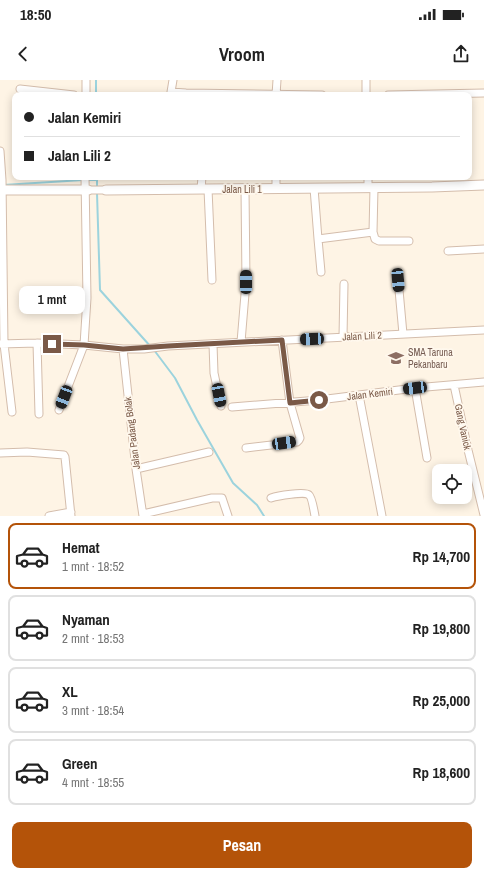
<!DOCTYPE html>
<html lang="id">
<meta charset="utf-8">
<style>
:root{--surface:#fff;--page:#f6f6f6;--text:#222;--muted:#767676;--line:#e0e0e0;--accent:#b45309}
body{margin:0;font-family:"Archivo Narrow",sans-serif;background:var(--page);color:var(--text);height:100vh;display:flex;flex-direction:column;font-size:15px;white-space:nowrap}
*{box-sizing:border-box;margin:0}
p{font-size:13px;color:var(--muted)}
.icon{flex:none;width:22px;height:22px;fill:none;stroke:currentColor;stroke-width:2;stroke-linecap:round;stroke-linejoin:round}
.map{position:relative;height:436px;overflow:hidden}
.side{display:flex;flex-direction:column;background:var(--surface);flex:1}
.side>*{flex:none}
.hud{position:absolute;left:12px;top:12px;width:460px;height:88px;border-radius:8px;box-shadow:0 2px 10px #0003;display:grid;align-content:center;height:88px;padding:0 12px;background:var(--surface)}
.tools{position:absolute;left:432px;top:384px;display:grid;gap:8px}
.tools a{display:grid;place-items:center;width:40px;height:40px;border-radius:8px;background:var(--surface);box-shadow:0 2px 10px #0003;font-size:20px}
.end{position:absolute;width:18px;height:18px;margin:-9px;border:5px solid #7a5947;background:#fff;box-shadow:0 0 0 2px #fff}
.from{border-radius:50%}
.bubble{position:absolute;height:28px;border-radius:8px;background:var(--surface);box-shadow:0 2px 10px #0003;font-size:13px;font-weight:800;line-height:28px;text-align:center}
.car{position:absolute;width:12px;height:24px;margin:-12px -6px;border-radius:5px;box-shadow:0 0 3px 1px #0007;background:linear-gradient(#222 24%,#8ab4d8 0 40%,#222 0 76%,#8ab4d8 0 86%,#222 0)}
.hud b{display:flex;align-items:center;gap:14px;height:38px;font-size:15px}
.hud b+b{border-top:1px solid var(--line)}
.hud i{width:10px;height:10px;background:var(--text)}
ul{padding:7px 0 0;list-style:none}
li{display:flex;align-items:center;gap:12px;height:66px;margin:0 8px 6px;padding:0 4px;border:2px solid var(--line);border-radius:8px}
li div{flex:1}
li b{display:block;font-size:15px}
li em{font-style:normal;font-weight:800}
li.active{border-color:var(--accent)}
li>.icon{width:36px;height:36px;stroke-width:1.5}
.primary-button{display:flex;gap:8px;margin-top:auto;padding:8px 12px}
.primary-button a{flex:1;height:46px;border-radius:8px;background:var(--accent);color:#fff;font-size:16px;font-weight:800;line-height:46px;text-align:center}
.status{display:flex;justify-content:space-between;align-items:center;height:28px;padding:0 20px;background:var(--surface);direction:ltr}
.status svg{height:11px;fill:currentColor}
header{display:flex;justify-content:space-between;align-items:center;height:52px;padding:0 12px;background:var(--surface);font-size:18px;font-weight:800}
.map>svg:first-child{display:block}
</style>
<div class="status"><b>18:50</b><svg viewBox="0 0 49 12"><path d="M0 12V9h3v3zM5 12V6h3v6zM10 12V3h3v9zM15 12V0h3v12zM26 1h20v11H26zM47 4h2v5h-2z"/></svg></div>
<header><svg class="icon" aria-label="back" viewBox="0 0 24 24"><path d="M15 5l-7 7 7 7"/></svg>Vroom<svg class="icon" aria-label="share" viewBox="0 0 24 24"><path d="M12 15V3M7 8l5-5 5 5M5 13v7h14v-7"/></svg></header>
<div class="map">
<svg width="484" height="436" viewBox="0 0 484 436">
<rect width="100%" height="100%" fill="#fef4e5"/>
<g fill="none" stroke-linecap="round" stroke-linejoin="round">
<path stroke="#9cd3dd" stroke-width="2" d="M96 0V15
M97 97V108
M87 100H97
M3 105 83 100
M97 113 100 210 151 267
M154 270 175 298 197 340 233 403 257 425 264 436"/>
<defs>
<path id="minor" d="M173 0 171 12 186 13 322 15
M366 0V15
M20 9 74 15
M86 15V0
M276 15 277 0
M388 15 484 13
M0 71 2 100 4 264 12 332
M276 97V108
M368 97V108
M314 108 318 159 373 152
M374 108 373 152 375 159 379 161H409
M201 109 202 97
M208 109 212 200
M88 110H106
M318 159 321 192
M448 171 484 169
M398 199 403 254
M343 257 344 204
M241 262 246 202 245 109
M37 263 39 334
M0 264 37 263 84 265 123 269H144L168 266 484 250
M213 264 214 293 221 326
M123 269 136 389 143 436
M454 305 468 370 484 435
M415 308 427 378
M359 315 382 436
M232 327 319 320 415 308 484 302
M59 330 84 265 87 218 85 97
M246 368 297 362 299 360 300 358 290 323 282 260
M0 373 27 372 64 375 65 377 71 436
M136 389 209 372
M271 418C277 416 305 411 309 415 312 417 314 431 315 436
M143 434 212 418H222L228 436
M49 436 71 432"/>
<path id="tertiary" d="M0 110H88
M106 110 432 107 484 105"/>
</defs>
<use href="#minor" stroke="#d4bdac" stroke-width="9"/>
<use href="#tertiary" stroke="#d4bdac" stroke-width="11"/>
<use href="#minor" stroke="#fff" stroke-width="7"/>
<use href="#tertiary" stroke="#fff" stroke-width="9"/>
</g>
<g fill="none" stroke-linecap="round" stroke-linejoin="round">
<path stroke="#7a5947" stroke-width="5" d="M52 264 84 265 123 269 168 266 282 260 290 323 319 320"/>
</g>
<defs>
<symbol id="school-bare" viewBox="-9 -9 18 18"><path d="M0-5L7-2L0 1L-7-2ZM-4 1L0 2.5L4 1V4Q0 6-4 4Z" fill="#8d6e63" stroke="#fff8ed" stroke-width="2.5" paint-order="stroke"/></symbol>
</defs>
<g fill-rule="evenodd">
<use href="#school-bare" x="385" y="267" width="22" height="22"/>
</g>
<g text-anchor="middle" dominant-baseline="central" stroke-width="3.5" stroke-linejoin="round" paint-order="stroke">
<g font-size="10" fill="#7a5947" stroke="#fff8ed">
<text x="242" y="109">Jalan Lili 1</text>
<text transform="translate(362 256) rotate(-3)">Jalan Lili 2</text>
<text transform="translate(370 314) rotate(-7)">Jalan Kemiri</text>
<text transform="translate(463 347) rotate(78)">Gang Vanick</text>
<text transform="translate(132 353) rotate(-97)">Jalan Padang Bolak</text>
</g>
<g font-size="10" fill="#785e54" stroke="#fff8ed" text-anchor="start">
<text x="408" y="272">SMA Taruna<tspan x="408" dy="12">Pekanbaru</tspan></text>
</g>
</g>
</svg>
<div class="tools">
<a><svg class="icon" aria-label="locate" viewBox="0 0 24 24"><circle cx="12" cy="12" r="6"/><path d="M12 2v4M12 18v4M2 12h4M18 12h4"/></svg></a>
</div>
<i class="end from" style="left:319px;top:320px"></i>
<i class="end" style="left:52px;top:264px"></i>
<div class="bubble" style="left:19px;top:206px;width:66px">1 mnt</div>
<i class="car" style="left:398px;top:200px;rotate:175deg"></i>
<i class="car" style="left:246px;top:202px;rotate:0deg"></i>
<i class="car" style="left:312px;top:259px;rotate:267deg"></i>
<i class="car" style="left:415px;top:308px;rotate:263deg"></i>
<i class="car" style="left:219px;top:315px;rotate:169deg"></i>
<i class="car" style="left:64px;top:317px;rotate:201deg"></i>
<i class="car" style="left:284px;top:363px;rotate:82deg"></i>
<div class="hud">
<b><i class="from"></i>Jalan Kemiri</b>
<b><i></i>Jalan Lili 2</b>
</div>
</div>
<section class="side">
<ul>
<li class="active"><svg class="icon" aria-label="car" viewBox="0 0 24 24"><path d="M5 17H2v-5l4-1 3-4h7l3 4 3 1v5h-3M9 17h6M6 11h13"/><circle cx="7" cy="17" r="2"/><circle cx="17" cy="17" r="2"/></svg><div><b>Hemat</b><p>1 mnt · 18:52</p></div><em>Rp 14,700</em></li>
<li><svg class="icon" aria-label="car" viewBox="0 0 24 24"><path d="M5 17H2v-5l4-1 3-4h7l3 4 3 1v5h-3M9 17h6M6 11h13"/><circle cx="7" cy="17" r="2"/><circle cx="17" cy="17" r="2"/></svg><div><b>Nyaman</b><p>2 mnt · 18:53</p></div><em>Rp 19,800</em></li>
<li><svg class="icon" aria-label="car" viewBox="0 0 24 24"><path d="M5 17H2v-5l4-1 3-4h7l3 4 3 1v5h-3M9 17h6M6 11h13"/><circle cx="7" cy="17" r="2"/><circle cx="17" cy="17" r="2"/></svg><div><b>XL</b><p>3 mnt · 18:54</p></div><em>Rp 25,000</em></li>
<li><svg class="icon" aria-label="car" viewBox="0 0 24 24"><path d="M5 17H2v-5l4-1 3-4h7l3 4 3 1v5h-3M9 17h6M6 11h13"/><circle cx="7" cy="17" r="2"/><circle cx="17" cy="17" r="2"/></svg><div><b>Green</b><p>4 mnt · 18:55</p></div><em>Rp 18,600</em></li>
</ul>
<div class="primary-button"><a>Pesan</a></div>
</section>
